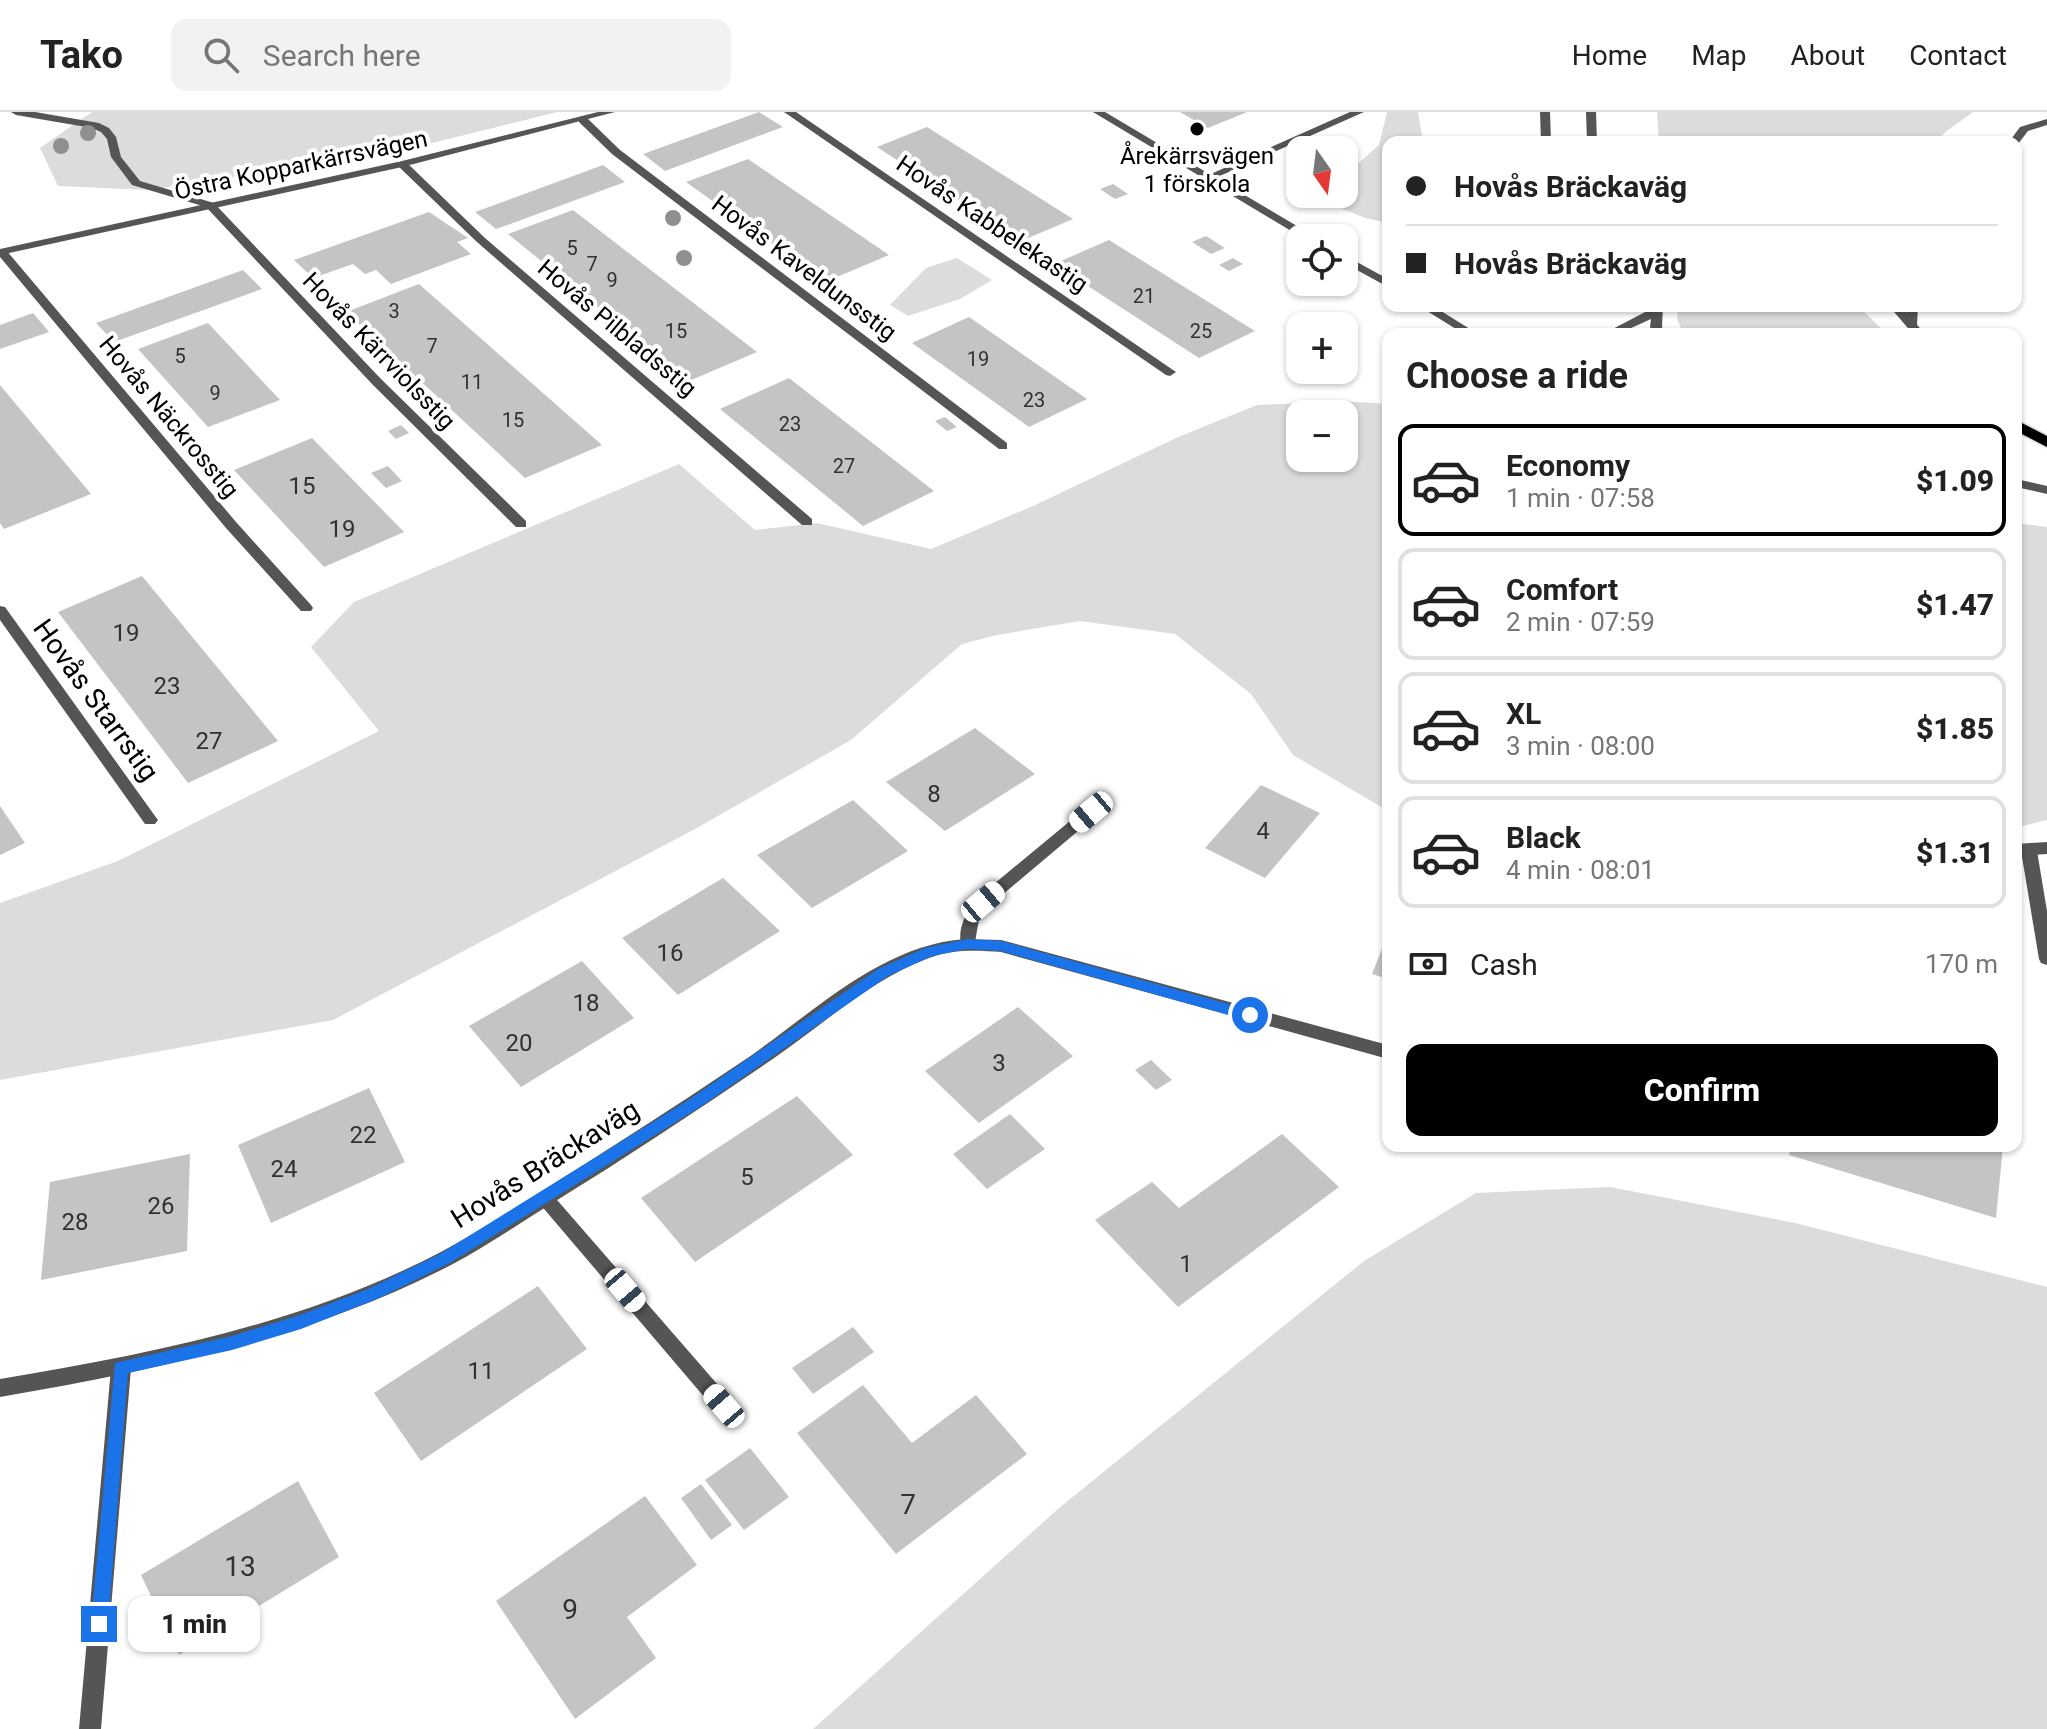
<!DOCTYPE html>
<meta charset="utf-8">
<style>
:root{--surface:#fff;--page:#f2f2f2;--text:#222;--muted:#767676;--line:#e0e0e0;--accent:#000}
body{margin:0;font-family:Roboto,sans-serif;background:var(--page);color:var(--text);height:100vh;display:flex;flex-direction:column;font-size:30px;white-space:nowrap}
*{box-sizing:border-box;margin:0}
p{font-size:26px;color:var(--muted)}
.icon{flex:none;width:44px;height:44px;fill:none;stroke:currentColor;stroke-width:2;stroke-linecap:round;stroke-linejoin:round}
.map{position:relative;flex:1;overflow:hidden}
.drawer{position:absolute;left:1382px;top:216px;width:640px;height:824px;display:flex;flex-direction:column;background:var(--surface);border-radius:16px;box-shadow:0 2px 6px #0004}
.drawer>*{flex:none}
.banner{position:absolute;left:1382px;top:24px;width:640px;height:176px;border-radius:16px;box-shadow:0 2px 6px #0004;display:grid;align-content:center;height:176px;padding:0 24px;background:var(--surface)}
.needle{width:52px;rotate:166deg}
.buttons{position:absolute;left:1286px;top:24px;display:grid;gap:16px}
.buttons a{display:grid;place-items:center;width:72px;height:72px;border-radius:16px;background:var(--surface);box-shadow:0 2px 6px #0004;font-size:40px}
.end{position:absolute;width:36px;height:36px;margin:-18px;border:10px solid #1a73e8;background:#fff;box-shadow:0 0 0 4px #fff}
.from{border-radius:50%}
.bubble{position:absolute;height:56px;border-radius:16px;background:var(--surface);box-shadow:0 2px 6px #0004;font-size:26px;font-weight:800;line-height:56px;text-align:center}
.car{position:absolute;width:24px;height:48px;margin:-24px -12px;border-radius:10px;box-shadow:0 0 6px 2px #0007;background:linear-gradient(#fff 24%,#345 0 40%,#fff 0 76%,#345 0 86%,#fff 0)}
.banner b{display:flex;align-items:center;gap:28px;height:76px;font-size:30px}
.banner b+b{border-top:2px solid var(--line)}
.banner i{width:20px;height:20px;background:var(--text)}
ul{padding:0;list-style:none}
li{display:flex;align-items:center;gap:24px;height:112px;margin:0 16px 12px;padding:0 8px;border:4px solid var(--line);border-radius:16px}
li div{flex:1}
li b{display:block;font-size:30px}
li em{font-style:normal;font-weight:800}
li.selected{border-color:var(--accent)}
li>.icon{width:72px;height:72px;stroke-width:1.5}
h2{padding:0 24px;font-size:36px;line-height:96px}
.pay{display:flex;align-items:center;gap:20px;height:88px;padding:0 24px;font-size:30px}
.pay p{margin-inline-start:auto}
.button{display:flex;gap:16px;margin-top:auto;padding:16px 24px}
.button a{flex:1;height:92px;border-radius:16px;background:var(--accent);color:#fff;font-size:32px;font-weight:800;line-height:92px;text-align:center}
header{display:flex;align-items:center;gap:48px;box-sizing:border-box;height:112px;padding:0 40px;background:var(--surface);border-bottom:2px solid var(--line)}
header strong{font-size:38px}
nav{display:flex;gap:44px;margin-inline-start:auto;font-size:28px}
.search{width:560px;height:72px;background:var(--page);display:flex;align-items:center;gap:20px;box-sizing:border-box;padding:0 28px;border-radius:16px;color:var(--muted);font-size:30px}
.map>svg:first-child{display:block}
</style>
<header>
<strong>Tako</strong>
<div class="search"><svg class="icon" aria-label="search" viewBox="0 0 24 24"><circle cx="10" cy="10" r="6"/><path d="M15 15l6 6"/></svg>Search here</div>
<nav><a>Home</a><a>Map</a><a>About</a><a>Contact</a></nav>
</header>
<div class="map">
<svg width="2047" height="1617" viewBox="0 0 2047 1617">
<rect width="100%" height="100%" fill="#fff"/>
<path fill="#dcdcdc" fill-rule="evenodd" d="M92 0H557L392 41 149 78 58 74 40 36Z
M1387 0H1418L1423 30H1388V111L1365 106 1319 87 1324 82H1344V64L1379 33Z
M1657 0H1973L1944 21 1937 30H1659Z
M957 146 992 168 960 187 908 204 890 193 926 156Z
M1678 194H1858L1887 222H1683L1677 206Z
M1342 289 1388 292V699L1293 643 1251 582 1175 522 1080 509 997 523 962 532 851 628 695 717 333 908 0 968V791L118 749 379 619 311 535 354 490 679 352 755 418 817 411 931 437 1033 394 1176 326 1257 293ZM1300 302H1344V346H1300Z
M2016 411 2047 415V708L2018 715Z
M1610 1075 1795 1111 2047 1175V1617H813L1059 1396 1364 1149 1476 1081Z"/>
<path fill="#c4c4c4" d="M759 0 783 15 665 59 643 42Z
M1180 0H1247L1208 16Z
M927 15 1073 107 1021 129 877 35Z
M748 47 889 143 825 170 686 70Z
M603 53 625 70 496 117 475 100Z
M1113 72 1128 82 1115 87 1100 77Z
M573 98 757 240 689 269 508 122Z
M429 100 468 126 457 130 471 142 391 172 376 158 365 162 353 152 313 166 294 148Z
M1206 124 1225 136 1211 142 1192 130Z
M1109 128 1255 219 1199 246 1054 152Z
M1233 146 1243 152 1229 159 1219 153Z
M243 158 262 177 114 230 96 211Z
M419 172 602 333 525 366 346 200Z
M33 201 49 220 0 237V213Z
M969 205 1087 287 1029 315 912 231Z
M208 211 280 288 208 315 138 237Z
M789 266 934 379 863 414 720 297Z
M0 273 91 382 4 417 0 411Z
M945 305 957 315 947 319 935 309Z
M401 313 409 321 396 327 388 319Z
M312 326 404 420 324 455 234 358Z
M388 354 402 369 386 376 371 361Z
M142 464 278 629 188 671 58 500Z
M975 616 1035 662 945 719 886 670Z
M1261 673 1320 701 1265 766 1205 736Z
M853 688 908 739 812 796 757 743Z
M0 694 25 731 0 743Z
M723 766 780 819 678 883 622 826Z
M1388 821V867L1372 862Z
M582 849 634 906 521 975 469 914Z
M1018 895 1073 944 979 1011 925 959Z
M1151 948 1172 968 1156 978 1135 958Z
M369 976 405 1050 271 1111 238 1033Z
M797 984 853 1043 695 1150 641 1086Z
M1010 1002 1045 1037 987 1077 953 1042Z
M1282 1022 1339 1075 1178 1195 1095 1108 1152 1070 1179 1096Z
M1791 1034H2003L1996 1106 1789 1043Z
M190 1042 187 1139 41 1168 50 1070Z
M538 1174 587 1237 421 1349 374 1281Z
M853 1215 874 1240 813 1282 792 1256Z
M863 1273 912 1331 976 1283 1027 1342 896 1442 797 1321Z
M750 1336 789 1385 744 1418 705 1368Z
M298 1369 339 1445 179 1543 141 1463Z
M701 1372 732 1413 711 1428 681 1386Z
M645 1384 697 1453 627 1505 656 1546 575 1607 496 1489Z"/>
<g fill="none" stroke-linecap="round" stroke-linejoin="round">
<defs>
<path id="primary" d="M2016 308 2047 324V335L2016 319Z"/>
</defs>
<use href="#primary" stroke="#dbdbdb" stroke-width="3"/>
<path fill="#555" fill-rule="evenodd" d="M11 0H35L99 11 109 16 116 25 121 45 140 69 214 91 381 267 526 409V415H516L373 273 206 95 132 73 111 45 107 27 101 20 92 16 16 3Z
M784 0H796L1176 260 1170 264 1166 263Z
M1350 0H1364L1213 67 1204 65Z
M579 6H587L620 38 1007 331V337H999L612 42 579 10Z
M2047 7V13L2028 19 2018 32 2009 30 2020 15Z
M398 50H406L485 126 812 407V413H802L477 130 398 54Z
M0 137 6 138 236 410 311 493 313 496 311 499H301L226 416 0 145Z
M1906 194H1918L1917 213 1913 215 1907 211Z
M0 494 5 495 155 704 158 708 155 712H145L0 508Z
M1098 689 1103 690 1106 694 1103 698 989 794 979 807 974 836H962C956 817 966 801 977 786L1093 690Z
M2029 733 2037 739 2047 799V853L2041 851 2039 847 2021 739Z
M545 1078 551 1081 731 1288 734 1294 731 1300 724 1303 717 1300 539 1091 536 1086 539 1081Z
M121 1247 128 1250 131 1256 101 1617H79L111 1256 114 1250Z"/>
<path fill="#555" fill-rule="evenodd" d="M598 0H615L402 55 0 143V137L402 49Z
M2047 730V742L2016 744V732Z
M965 827 1001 828 1388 933V947L1001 840C977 838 952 837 929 846 872 867 826 910 777 944 704 994 630 1043 554 1090 520 1111 487 1134 451 1153 310 1226 155 1258 0 1285V1267C151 1242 302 1212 439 1141 473 1123 505 1102 537 1082 606 1039 673 996 740 951 809 905 879 833 965 827Z"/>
<path fill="#555" fill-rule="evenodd" d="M1093 0H1105L1317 126H1303Z
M1540 0H1550L1551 30H1541Z
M1586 0H1596L1597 30H1587Z
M1344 143 1388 167V175L1344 151Z
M1419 194H1433L1478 222H1464Z
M1651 194H1663L1662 215 1666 222H1654L1650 215 1651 207 1618 222H1603L1651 197Z
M1889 194H1901L1925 222H1913Z
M2016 367 2047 374V382L2016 375Z"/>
<use href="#primary" fill="#000" fill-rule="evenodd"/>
</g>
<g fill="#8f8f8f">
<circle cx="88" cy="21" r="8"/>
<circle cx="61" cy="34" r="8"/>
<circle cx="673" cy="106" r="8"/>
<circle cx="684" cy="146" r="8"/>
</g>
<path fill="#1a73e8" d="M968 827 1001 829 1250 898 1257 903 1250 909 1001 839 968 837 932 844 888 864 700 995 450 1151 379 1186 301 1217 232 1238 128 1261 108 1512 105 1518 99 1521 93 1518 91 1512 115 1251 232 1224 300 1203 368 1177 440 1142 690 987 878 857 925 836Z"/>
<circle fill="#000" stroke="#fff" stroke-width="3" cx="1197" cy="17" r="8"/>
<g text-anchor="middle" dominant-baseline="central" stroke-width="8" stroke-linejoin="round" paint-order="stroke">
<g font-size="20" fill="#313131">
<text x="572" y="136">5</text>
<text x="592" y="152">7</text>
<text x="612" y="168">9</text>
<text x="1144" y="184">21</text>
<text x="394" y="199">3</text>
<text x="676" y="219">15</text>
<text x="1201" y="219">25</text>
<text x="432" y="234">7</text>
<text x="180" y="244">5</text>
<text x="978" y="247">19</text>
<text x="472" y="270">11</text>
<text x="215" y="281">9</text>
<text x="1034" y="288">23</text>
<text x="513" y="308">15</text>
<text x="790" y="312">23</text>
<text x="844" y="354">27</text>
</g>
<g font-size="24" fill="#000" stroke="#fff">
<text x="1197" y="44">Årekärrsvägen<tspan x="1197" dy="28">1 förskola</tspan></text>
</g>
<g font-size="24" fill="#000" stroke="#fff">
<text transform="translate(301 53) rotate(-12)">Östra Kopparkärrsvägen</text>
<text transform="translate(992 112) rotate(34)">Hovås Kabbelekastig</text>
<text transform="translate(804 156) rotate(37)">Hovås Kaveldunsstig</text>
<text transform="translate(617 216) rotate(40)">Hovås Pilbladsstig</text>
<text transform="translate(379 239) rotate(46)">Hovås Kärrviolsstig</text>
<text transform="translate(169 305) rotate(50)">Hovås Näckrosstig</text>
</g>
<g font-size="24" fill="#313131">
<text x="302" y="374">15</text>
<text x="342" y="417">19</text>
<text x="126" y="521">19</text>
<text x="167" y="574">23</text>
<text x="209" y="629">27</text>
<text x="934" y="682">8</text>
<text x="1263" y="719">4</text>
<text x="670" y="841">16</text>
<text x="586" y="891">18</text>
<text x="519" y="931">20</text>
<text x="999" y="951">3</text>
<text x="363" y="1023">22</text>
<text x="284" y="1057">24</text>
<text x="747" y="1065">5</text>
<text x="161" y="1094">26</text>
<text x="75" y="1110">28</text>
<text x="1186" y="1152">1</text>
<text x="481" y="1259">11</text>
</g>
<g font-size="28" fill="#000" stroke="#fff">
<text transform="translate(96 588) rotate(54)">Hovås Starrstig</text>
<text transform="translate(545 1052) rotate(-32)">Hovås Bräckaväg</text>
</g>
<g font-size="28" fill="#313131">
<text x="908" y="1392">7</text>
<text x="240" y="1454">13</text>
<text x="570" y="1497">9</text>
</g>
</g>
</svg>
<div class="buttons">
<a><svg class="needle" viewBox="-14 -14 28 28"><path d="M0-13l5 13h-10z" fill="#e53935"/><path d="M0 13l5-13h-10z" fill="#767676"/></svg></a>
<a><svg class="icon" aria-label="locate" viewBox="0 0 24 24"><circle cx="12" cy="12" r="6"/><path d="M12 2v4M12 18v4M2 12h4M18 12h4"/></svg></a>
<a>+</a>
<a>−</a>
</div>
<i class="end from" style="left:1250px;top:903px"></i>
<i class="end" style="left:99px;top:1512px"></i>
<div class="bubble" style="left:128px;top:1484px;width:132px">1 min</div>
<i class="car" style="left:1091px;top:700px;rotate:230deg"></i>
<i class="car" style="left:983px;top:790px;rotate:50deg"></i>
<i class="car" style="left:625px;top:1178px;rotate:140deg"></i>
<i class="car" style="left:724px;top:1294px;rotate:319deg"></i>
<div class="banner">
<b><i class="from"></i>Hovås Bräckaväg</b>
<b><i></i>Hovås Bräckaväg</b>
</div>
<section class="drawer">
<h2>Choose a ride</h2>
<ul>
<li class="selected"><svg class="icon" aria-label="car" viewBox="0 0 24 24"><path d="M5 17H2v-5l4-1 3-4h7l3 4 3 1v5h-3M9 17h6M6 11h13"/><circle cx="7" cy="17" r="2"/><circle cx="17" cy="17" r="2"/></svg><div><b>Economy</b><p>1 min · 07:58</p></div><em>$1.09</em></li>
<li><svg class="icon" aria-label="car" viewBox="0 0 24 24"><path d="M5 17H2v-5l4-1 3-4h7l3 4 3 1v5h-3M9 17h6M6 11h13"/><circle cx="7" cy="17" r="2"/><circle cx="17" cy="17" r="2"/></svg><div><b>Comfort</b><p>2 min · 07:59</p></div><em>$1.47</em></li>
<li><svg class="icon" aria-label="car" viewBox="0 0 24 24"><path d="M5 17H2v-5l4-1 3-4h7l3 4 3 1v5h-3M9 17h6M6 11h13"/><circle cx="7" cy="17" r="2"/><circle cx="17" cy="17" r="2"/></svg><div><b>XL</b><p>3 min · 08:00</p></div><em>$1.85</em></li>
<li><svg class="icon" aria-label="car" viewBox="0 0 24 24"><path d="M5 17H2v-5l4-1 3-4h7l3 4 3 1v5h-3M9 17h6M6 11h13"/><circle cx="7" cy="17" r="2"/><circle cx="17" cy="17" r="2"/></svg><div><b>Black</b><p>4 min · 08:01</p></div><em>$1.31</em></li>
</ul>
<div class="pay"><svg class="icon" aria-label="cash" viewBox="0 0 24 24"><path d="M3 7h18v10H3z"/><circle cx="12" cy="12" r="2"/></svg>Cash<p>170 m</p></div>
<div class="button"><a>Confirm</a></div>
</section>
</div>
